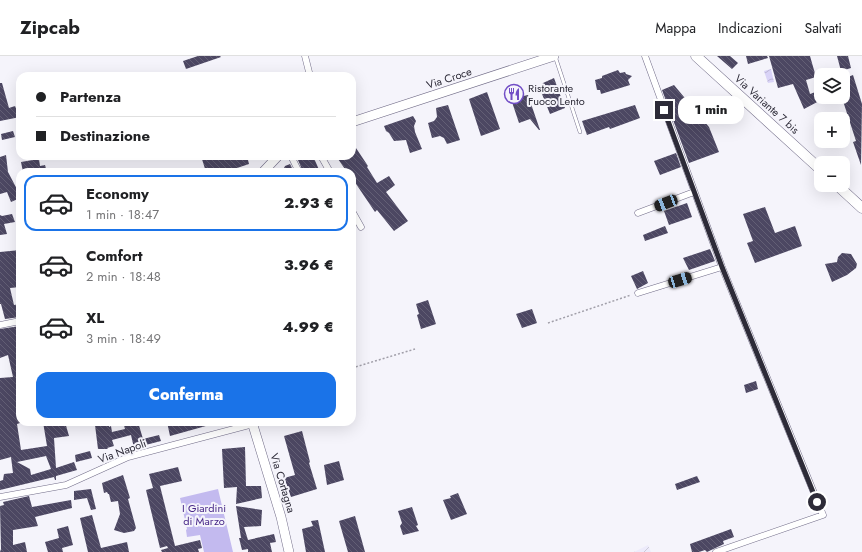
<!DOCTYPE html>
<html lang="it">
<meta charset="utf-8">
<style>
:root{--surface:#fff;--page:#f6f6f6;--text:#202124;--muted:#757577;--line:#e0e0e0;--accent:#1a73e8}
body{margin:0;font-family:Jost,sans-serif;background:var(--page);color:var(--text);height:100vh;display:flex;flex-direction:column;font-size:15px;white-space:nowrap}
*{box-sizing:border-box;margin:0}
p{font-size:13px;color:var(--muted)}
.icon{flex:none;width:22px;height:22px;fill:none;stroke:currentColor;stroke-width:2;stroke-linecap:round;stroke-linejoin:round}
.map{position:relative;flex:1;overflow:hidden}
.details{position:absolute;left:16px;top:112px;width:340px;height:258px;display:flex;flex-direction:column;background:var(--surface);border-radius:12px;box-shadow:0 4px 16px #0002}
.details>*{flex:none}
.banner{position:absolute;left:16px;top:16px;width:340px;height:88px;border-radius:12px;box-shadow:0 4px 16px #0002;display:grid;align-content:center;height:88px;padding:0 20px;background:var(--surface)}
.fabs{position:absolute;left:814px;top:12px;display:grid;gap:8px}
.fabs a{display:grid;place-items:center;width:36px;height:36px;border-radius:8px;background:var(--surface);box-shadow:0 4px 16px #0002;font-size:20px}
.end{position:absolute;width:18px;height:18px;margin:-9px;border:5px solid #2d2b38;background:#fff;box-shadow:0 0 0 2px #fff}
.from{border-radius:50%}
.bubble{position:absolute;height:28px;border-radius:12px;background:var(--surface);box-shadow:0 4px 16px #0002;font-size:13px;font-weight:800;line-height:28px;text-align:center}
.car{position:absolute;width:12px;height:24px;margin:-12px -6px;border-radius:5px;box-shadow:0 0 3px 1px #0007;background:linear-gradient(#222 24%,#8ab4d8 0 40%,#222 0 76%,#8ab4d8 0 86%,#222 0)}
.banner b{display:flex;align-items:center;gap:14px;height:38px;font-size:15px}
.banner b+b{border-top:1px solid var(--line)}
.banner i{width:10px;height:10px;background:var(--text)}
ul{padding:7px 0 0;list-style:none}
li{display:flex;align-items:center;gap:12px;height:56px;margin:0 8px 6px;padding:0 12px;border:2px solid transparent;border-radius:12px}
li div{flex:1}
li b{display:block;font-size:15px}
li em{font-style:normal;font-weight:800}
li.current{border-color:var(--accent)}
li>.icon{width:36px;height:36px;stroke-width:1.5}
.cta{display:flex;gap:8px;margin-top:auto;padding:8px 20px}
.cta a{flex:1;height:46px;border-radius:12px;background:var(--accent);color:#fff;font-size:16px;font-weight:800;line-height:46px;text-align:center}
header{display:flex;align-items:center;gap:24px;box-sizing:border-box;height:56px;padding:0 20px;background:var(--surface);border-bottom:1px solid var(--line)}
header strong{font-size:19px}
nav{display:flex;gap:22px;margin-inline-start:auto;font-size:14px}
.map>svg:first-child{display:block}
</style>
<header>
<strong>Zipcab</strong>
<nav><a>Mappa</a><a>Indicazioni</a><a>Salvati</a></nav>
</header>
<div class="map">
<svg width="862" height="496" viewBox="0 0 862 496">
<defs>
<pattern id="industrial-furrows" width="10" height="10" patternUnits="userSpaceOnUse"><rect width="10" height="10" fill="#edebfb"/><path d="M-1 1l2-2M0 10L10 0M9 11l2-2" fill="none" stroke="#cccad8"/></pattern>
<pattern id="water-waves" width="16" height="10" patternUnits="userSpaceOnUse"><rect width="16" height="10" fill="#d9d3f7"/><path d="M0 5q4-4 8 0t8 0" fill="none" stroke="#bbb5d4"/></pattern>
<pattern id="building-back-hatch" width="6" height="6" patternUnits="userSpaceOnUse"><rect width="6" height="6" fill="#4c4762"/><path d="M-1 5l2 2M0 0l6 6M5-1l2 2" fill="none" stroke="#635f75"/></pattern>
</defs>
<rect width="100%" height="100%" fill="#f5f4fb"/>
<path fill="url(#industrial-furrows)" d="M648 489 651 496H634Z"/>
<path fill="#c3baef" d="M218 433 233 496H204L200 479 187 481 186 474 187 473 180 442Z"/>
<path fill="url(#water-waves)" d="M771 13 774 26 768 27 764 15Z"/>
<path fill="url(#building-back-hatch)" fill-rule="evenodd" d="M198 0H220L221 1 186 13 183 5Z
M717 0H730L738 7 732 13Z
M746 0H767L768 2 748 8Z
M769 0H810L816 21 806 24 810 38 821 34V44L804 53 793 28 778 32Z
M837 0H848L851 12 841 15Z
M618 14 620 17 625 16 626 18 632 20 628 24 630 29 601 38 600 34H597L595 24 602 22V20Z
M853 19 862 48 861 109 853 86 856 85 843 45V23Z
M554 22 565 52 550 58 540 33 543 27Z
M0 27H2L9 52 15 50 20 61 0 65Z
M674 29 709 71 719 96 689 107 662 34Z
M487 36 500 73 481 80 469 43Z
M528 39 540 74H539L530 63 519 67 512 46 521 42 523 40Z
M448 49 460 84 447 88 444 82 440 80 432 82 428 67 434 65 437 61 436 52Z
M635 49 640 62 610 73 609 71 587 79 582 65Z
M413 60 416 65 414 70 415 76 422 93 410 97 406 84 394 85 389 77 386 75 384 70Z
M13 75 15 81 2 84 1 78Z
M352 86 368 110 367 111 377 127 389 120 395 129 386 136 408 165 394 175 377 154 375 156 352 122V116H347L338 103 342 100H352Z
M676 97 681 111 660 119 654 105Z
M6 99 8 116 19 137 20 142 11 146 7 136 0 138V101Z
M201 100H210L211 103 220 100H247L249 108 225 116H206Z
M303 100H313L320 116H303L298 104Z
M39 103 40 110 45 109 47 116H23L21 106Z
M290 108 294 116H282L285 110Z
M687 147 692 161 669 169 664 155Z
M765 151 775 177 795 170 802 190 755 207 747 187 753 185 743 158Z
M12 158 15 166 4 168 7 178 0 179V159L2 160Z
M665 170 668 177 645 185 643 179Z
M710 193 715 205 689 214 683 202Z
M20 194V218H19L20 231 10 232 14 249 20 248V261L5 263 1 248H0V196Z
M842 197 851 198 857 208 856 212 847 219 832 226 825 208 837 206 838 201Z
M643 215 648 227 637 233 631 220Z
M428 244 436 268 421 273 417 259 419 258 416 248Z
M532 253 537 267 522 272 516 258Z
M20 270V302L17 303 20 314V367L17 368 21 394 47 390 43 366H65L69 380 54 382 56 412 74 406 77 414 56 420V424H55L54 421 0 434V425L3 424 4 418 13 417 11 401 0 404V322L13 321 8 299 0 302V273ZM46 400 51 413 31 419 30 413 17 406Z
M756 325 758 333 746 337 744 329Z
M123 366H138L143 383 159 379 161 385 134 392 131 379 112 384 114 390 107 392 108 393H98L95 369 109 368V371L111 370 112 376 125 373Z
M167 366H213V368L170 380Z
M302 375 310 406 309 407 317 433 291 441 284 422 295 419 284 380Z
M245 391 246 430H261L262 442 236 448 237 431 224 432 222 393Z
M90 395 92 402 76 406 75 399Z
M339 405 344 424 327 429 324 409Z
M178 411 182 425 160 430 175 490 200 484 202 492 198 493 199 496H162L161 494 168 492 167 490 160 492 146 434 153 432 149 418Z
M123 419 130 442 128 443 136 472 134 475 124 477 114 474 120 458 118 445 111 446 109 438H108L107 436 104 437 102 427Z
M697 420 700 426 677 434 675 428Z
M91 433 96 453 91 454 87 442 74 444V435Z
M458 437 467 458 451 464 443 444 451 442 450 440Z
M29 440 32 451 71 444 72 452 35 461 38 470 13 474V489L25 486 27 496H0L1 493 0 450 4 449 3 446Z
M236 450 262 454 261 470 244 471 248 484 274 478 276 486 270 487 272 496H248V493L242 494 239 482H241Z
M412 451 418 469 416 470 419 475 403 479 400 470 402 467 398 455Z
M92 459 101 492 127 486 129 496H88L80 462Z
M355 460 365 496H348L339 465Z
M318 464 325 496H306L302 473 313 470 311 465Z
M68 470 73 489 62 492 63 496H48L45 486 59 482 57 473Z
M731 473 734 481 723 485 724 488 707 496 705 494 699 496H692L690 488Z"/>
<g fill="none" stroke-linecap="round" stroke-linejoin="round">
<defs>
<path id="lane" d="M555 0 580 76"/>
<path id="street" d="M305 0 310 20
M645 0 722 211 823 459 716 496
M291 100 299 116
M321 100 330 116
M352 155 361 171
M638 157 694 136
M638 237 722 211
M0 269 20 265
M0 441 66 429 128 401 253 368"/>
<path id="secondary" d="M352 66 554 0
M263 116 278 100
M252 366 281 461 289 496"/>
<path id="primary" d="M696 0 821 114
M837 129 862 152"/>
</defs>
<use href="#lane" stroke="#716c88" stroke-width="4"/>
<use href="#street" stroke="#716c88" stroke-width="7"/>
<use href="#secondary" stroke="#716c88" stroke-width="10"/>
<use href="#primary" stroke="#716c88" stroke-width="11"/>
<path stroke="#a19fa9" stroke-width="1.5" stroke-dasharray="2 2" stroke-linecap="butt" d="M548 267 631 239
M352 312 415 293"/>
<use href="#lane" stroke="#fff" stroke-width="3"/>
<use href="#street" stroke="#fff" stroke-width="6"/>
<use href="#secondary" stroke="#fff" stroke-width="9"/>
<use href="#primary" stroke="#fff" stroke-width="10"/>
</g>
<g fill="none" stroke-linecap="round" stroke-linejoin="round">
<path stroke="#2d2b38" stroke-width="5" d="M664 54 722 211 817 446"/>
</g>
<defs>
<symbol id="restaurant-ring" viewBox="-11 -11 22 22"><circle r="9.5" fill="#f5f4fb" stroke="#714dc6" stroke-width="1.5"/><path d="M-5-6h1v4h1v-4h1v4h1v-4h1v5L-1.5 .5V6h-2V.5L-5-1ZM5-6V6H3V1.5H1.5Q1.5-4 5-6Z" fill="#714dc6"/></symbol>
</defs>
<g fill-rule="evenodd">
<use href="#restaurant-ring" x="503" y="27" width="22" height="22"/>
</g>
<g text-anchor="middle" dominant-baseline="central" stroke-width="4" stroke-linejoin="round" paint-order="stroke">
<g font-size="11" fill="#2d2b38" stroke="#f5f4fb">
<text transform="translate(449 22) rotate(-18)">Via Croce</text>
<text transform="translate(767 48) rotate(42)">Via Variante 7 bis</text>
<text transform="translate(122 395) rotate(-20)">Via Napoli</text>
<text transform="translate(283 427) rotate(73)">Via Cortagna</text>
</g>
<g font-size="11" fill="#2d2b38" stroke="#f5f4fb" text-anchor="start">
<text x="528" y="32">Ristorante<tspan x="528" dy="13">Fuoco Lento</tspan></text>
</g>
<g font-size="11" fill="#472788" stroke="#f5f4fb">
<text x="204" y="452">I Giardini<tspan x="204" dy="13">di Marzo</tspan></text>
</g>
</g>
</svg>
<div class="fabs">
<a><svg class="icon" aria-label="layers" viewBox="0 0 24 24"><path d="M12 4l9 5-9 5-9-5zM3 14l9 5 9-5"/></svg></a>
<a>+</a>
<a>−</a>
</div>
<i class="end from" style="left:817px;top:446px"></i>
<i class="end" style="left:664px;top:54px"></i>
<div class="bubble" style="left:678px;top:40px;width:66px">1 min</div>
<i class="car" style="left:666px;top:147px;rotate:249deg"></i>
<i class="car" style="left:680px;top:224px;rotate:73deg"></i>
<div class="banner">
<b><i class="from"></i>Partenza</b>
<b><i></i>Destinazione</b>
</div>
<section class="details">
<ul>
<li class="current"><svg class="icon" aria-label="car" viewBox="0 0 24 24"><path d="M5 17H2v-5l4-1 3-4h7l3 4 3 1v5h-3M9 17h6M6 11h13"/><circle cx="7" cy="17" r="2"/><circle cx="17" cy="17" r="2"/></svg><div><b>Economy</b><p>1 min · 18:47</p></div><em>2.93 €</em></li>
<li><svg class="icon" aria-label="car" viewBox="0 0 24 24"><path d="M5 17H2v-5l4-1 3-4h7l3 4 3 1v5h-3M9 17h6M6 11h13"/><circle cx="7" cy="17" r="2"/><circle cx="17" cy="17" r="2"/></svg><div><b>Comfort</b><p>2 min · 18:48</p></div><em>3.96 €</em></li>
<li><svg class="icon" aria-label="car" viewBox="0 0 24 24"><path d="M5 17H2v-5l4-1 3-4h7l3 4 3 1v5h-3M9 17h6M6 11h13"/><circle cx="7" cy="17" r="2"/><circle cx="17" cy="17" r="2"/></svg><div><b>XL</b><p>3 min · 18:49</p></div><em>4.99 €</em></li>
</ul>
<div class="cta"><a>Conferma</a></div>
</section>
</div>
